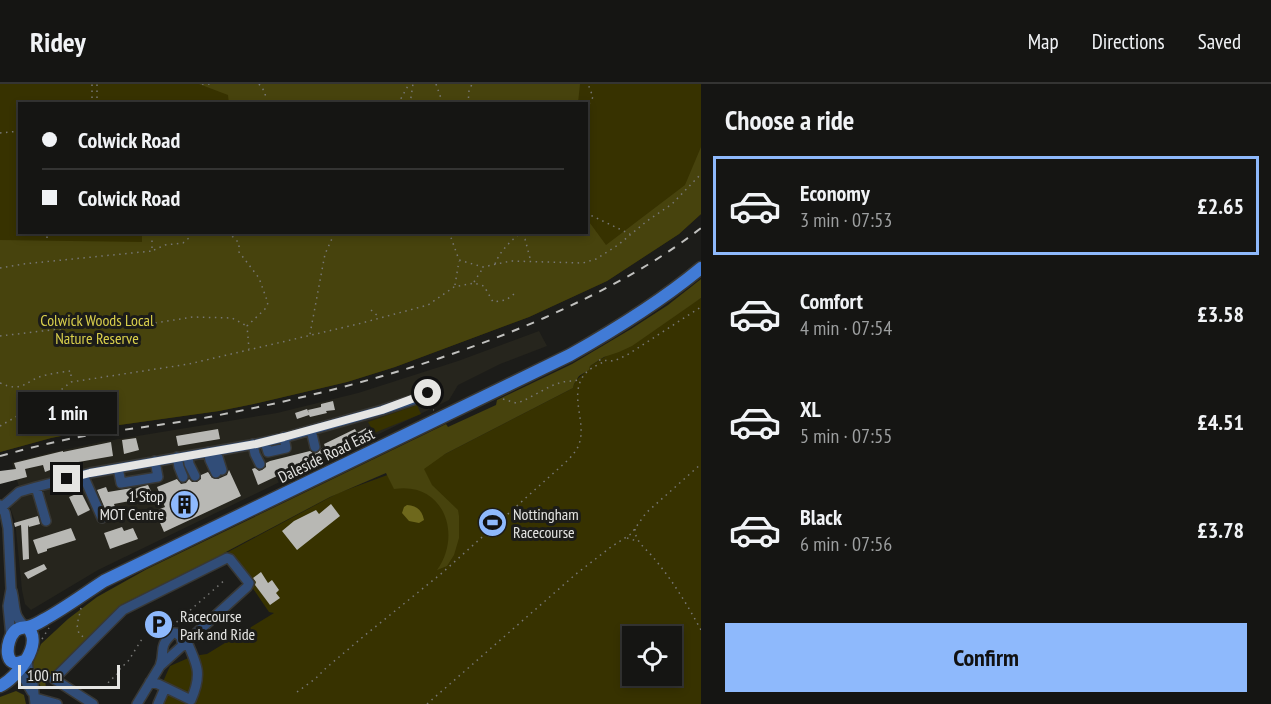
<!DOCTYPE html>
<meta charset="utf-8">
<style>
:root{--surface:#151513;--page:#222221;--text:#f1f3f6;--muted:#9d9fa0;--line:#343433;--accent:#8eb9fc}
body{margin:0;font-family:"PT Sans Narrow",sans-serif;background:var(--page);color:var(--text);height:100vh;display:flex;flex-direction:column;font-size:22px;white-space:nowrap}
*{box-sizing:border-box;margin:0}
p{font-size:20px;color:var(--muted)}
.icon{flex:none;width:33px;height:33px;fill:none;stroke:currentColor;stroke-width:2;stroke-linecap:round;stroke-linejoin:round}
.map{position:relative;flex:1;overflow:hidden}
.drawer{display:flex;flex-direction:column;background:var(--surface);width:570px}
.drawer>*{flex:none}
.banner{position:absolute;left:18px;top:18px;width:570px;height:132px;border-radius:0px;box-shadow:0 3px 9px #0003,0 0 0 2px var(--line);display:grid;align-content:center;height:132px;padding:0 24px;background:var(--surface)}
.tools{position:absolute;left:622px;top:542px;display:grid;gap:12px}
.tools a{display:grid;place-items:center;width:60px;height:60px;border-radius:0px;background:var(--surface);box-shadow:0 3px 9px #0003,0 0 0 2px var(--line);font-size:30px}
.scale{position:absolute;left:18px;bottom:15px;width:102px;box-sizing:border-box;padding-left:6px;border:3px solid #e5e5e3;border-top:0;font-size:16px;line-height:21px;white-space:nowrap;color:#e5e5e3;-webkit-text-stroke:4px #1c1c19;paint-order:stroke}
.end{position:absolute;width:27px;height:27px;margin:-14px;border:8px solid #e5e5e3;background:#111;box-shadow:0 0 0 3px #111}
.from{border-radius:50%}
.bubble{position:absolute;height:42px;border-radius:0px;background:var(--surface);box-shadow:0 3px 9px #0003,0 0 0 2px var(--line);font-size:20px;font-weight:700;line-height:42px;text-align:center}
.banner b{display:flex;align-items:center;gap:21px;height:57px;font-size:22px}
.banner b+b{border-top:2px solid var(--line)}
.banner i{width:15px;height:15px;background:var(--text)}
ul{padding:0;list-style:none}
li{display:flex;align-items:center;gap:18px;height:99px;margin:0 12px 9px;padding:0 12px;border:3px solid transparent;border-radius:0px}
li div{flex:1}
li b{display:block;font-size:22px}
li em{font-style:normal;font-weight:700}
li.on{border-color:var(--accent)}
li>.icon{width:54px;height:54px;stroke-width:1.5}
h2{padding:0 24px;font-size:27px;line-height:72px}
.primary-button{display:flex;gap:12px;margin-top:auto;padding:12px 24px}
.primary-button a{flex:1;height:69px;border-radius:0px;background:var(--accent);color:#111;font-size:24px;font-weight:700;line-height:69px;text-align:center}
header{display:flex;align-items:center;gap:36px;box-sizing:border-box;height:84px;padding:0 30px;background:var(--surface);border-bottom:2px solid var(--line)}
header strong{font-size:28px}
nav{display:flex;gap:33px;margin-inline-start:auto;font-size:21px}
main{display:flex;flex:1;min-height:0}
.map>svg:first-child{display:block}
</style>
<header>
<strong>Ridey</strong>
<nav><a>Map</a><a>Directions</a><a>Saved</a></nav>
</header>
<main>
<div class="map">
<svg width="701" height="620" viewBox="0 0 701 620">
<rect width="100%" height="100%" fill="#1c1c19"/>
<path fill="#26251d" d="M539 247 547 262 500 280 458 301 449 316 98 486 31 526 25 520 22 506 15 437 8 418 11 408 19 403 12 379 14 378 49 369 101 358 277 329 358 309 458 277Z"/>
<path fill="#373200" fill-rule="evenodd" d="M0 0H701V130L679 150 607 197 529 233 395 283 347 298 258 319 219 327 112 342 51 354 0 368ZM20 20H586V148H20Z
M701 214V620H153L170 582 193 572 207 570 274 529 269 528 228 468 338 409 445 370 573 304C576 291 587 291 590 282ZM633 552H672V591H633Z
M417 321 421 330 374 349 368 338Z"/>
<path fill="#47430d" d="M199 0H580L578 19 229 20 228 11Z
M701 63V130L679 150 607 197 529 233 395 283 347 298 258 319 219 327 112 342 51 354 0 368V156L142 158V148H586L587 135 606 161 685 101Z
M701 195V214L632 262 619 268 604 273 590 282 589 286 579 292 574 300 573 304 445 370 424 385 432 401 458 426 459 432V454L454 471 447 482 437 486C463 450 443 397 394 405L386 389 330 413 224 469 228 468 121 521 45 596 46 604 41 603 34 590 32 582 41 560 68 535 97 513 147 485 446 340 448 343 496 321 497 316 572 280 631 245 668 221Z
M16 607 24 611 26 620H0V613Z"/>
<path fill="#6e681c" d="M407 421C417 422 422 426 424 436L419 439 409 437 402 429 404 423Z"/>
<path fill="#b8b8b4" d="M333 317 335 326 326 327 327 329 310 333 309 331 297 335 295 329 307 325 309 329 308 326 321 323V320Z
M366 344 369 351 330 372 328 368 258 401 252 385 255 384 259 387 262 386 266 383V379L270 377 310 367 314 370 317 369 322 364 325 363 324 360 355 345 357 349Z
M218 345 220 355 178 362 176 352Z
M136 354 139 366 124 370 122 356Z
M111 358 113 372 67 380V383L60 385 61 388 50 390V386L45 388 43 381 25 385 27 393 0 400V387L16 385 14 379 63 367V368Z
M229 386 241 412 164 448 155 427 165 423 157 403 177 395 181 400 186 399 189 395 192 398H197L201 395V391L208 388 212 394 218 395 227 391Z
M148 401 151 407 134 415 135 416 114 420 115 423 106 427 97 406 106 403 108 408 132 404 133 406 140 403Z
M81 408 90 426 78 432 69 413Z
M331 420 340 432 297 466 282 447 294 437 316 426 319 430Z
M38 432 40 440 29 443 28 441 29 475 23 476 21 441 15 443 14 439Z
M122 443 124 447 133 444 138 455 110 465 104 449Z
M71 444 76 456 47 465V467L38 470 33 456Z
M44 480 47 485 28 495 24 489Z
M261 488 268 499 272 496 279 506 276 509 280 514 270 521 255 501 256 498 253 494Z"/>
<g fill="none" stroke-linecap="round" stroke-linejoin="round">
<defs>
<path id="minor" d="M311 346 315 363
M265 358 268 368 286 364 284 353
M253 360 255 370 260 380
M216 367 222 386
M208 368 210 376 216 389
M188 372 189 380 195 392
M177 373 179 383 183 393
M118 384 121 399 158 393 155 377
M83 391 102 434
M36 403 46 437
M0 421 5 429 8 444 11 505 8 522 11 553
M2 423 19 408 36 403 90 389 256 360 290 352 382 326 416 315 435 306
M12 507C16 523 12 532 26 543
M27 573 28 584 33 600 35 620
M16 581 32 608
M160 582C166 566 157 564 173 549H176L181 553 183 562
M150 598 158 600 191 616C202 591 198 582 187 558
M35 616 39 615 57 620
M93 620 54 595 123 526 227 474 230 475 249 499 247 503 160 582 137 620
M158 620 165 604"/>
<path id="major" d="M24 577C3 587 5 557 15 547 19 543 23 544 28 543 33 542 40 538 45 535 65 524 84 510 104 497L570 271C616 245 660 218 701 184
M0 602C16 595 45 559 27 543"/>
</defs>
<use href="#minor" stroke="#383835" stroke-width="12"/>
<use href="#major" stroke="#383835" stroke-width="15"/>
<path stroke="#777775" stroke-width="1.5" stroke-dasharray="1.5 4.5" stroke-linecap="butt" d="M202 0H211
M259 0 265 8 266 20
M436 0 443 20
M92 20V0
M97 20V0
M398 20 409 0
M410 20 413 0
M468 20 469 7 472 0
M586 25 593 13 588 0
M0 49 20 47
M586 129 630 150
M228 148 239 159V168L259 194 268 219 265 225 247 242 249 265
M449 148 459 176 483 183 511 177 583 179 596 175 618 161 647 137 672 120 701 90
M47 154V148
M154 166 165 161 183 159 196 148
M495 180C500 167 510 158 520 149L525 155 531 178
M0 184 23 180 152 167V148
M474 198 483 184
M455 201 459 177
M371 226 379 233
M310 250 325 170 335 148
M0 252 68 244 142 241 193 233 232 234 247 242
M599 276 614 277 627 271 701 223
M0 299C24 310 26 295 46 291 54 289 63 288 71 287V296
M503 315 516 319 523 317 551 302 562 298 580 296
M422 322 434 326
M0 342 26 327 43 320 71 298 189 280 358 240 428 221 454 203 474 199 484 202 493 218 506 216 514 210
M635 445C635 457 644 463 652 472 671 494 687 520 701 546
M627 454 637 457
M81 524 77 541 79 550 85 554
M172 542 226 495
M42 555 49 544
M105 604 110 596 116 592 121 583 127 579 142 555
M297 608 315 595 326 584 364 552 442 489 567 377C573 371 578 365 580 357 585 337 571 313 582 294 587 285 596 282 605 277
M427 620 576 490 611 463 631 450 646 429 701 380"/>
<use href="#minor" stroke="#314d78" stroke-width="9"/>
<use href="#major" stroke="#417bd6" stroke-width="12"/>
<path stroke="#c0c0be" stroke-width="2" stroke-dasharray="8 8" stroke-linecap="butt" d="M0 372C26 365 52 358 79 353 122 345 166 341 209 333 324 311 437 281 544 234 601 208 651 183 701 144"/>
</g>
<g fill="none" stroke-linecap="round" stroke-linejoin="round">
<path stroke="#e5e5e3" stroke-width="8" d="M67 395 90 389 256 360 284 353 382 326 428 309"/>
</g>
<defs>
<symbol id="building-disc" viewBox="-11 -11 22 22"><circle r="9.5" fill="#8eb9fc" stroke="#1c1c19"/><path d="M-4-6H4V6H1V3H-1V6H-4ZM-2.5-4.3h1.7v1.8h-1.7ZM.8-4.3h1.7v1.8H.8ZM-2.5-1h1.7V.8h-1.7ZM.8-1h1.7V.8H.8Z" fill="#111"/></symbol>
<symbol id="stadium-disc" viewBox="-11 -11 22 22"><circle r="9.5" fill="#8eb9fc" stroke="#1c1c19"/><path d="M0-5a6.5 5 0 1 0 0 10a6.5 5 0 1 0 0-10ZM-3.5-1.8h7v3.6h-7Z" fill="#111"/></symbol>
<symbol id="parking-disc" viewBox="-11 -11 22 22"><circle r="9.5" fill="#8eb9fc" stroke="#1c1c19"/><path d="M-3.5-5.5H1a3.5 3.5 0 0 1 0 7H-1V5.5H-3.5ZM-1-3.4V-.6H.8a1.4 1.4 0 0 0 0-2.8Z" fill="#111"/></symbol>
</defs>
<g fill-rule="evenodd">
<use href="#building-disc" x="168" y="404" width="33" height="33"/>
<use href="#stadium-disc" x="476" y="422" width="33" height="33"/>
<use href="#parking-disc" x="142" y="524" width="33" height="33"/>
</g>
<g text-anchor="middle" dominant-baseline="central" stroke-width="6" stroke-linejoin="round" paint-order="stroke">
<g font-size="16" fill="#d9cf4c" stroke="#1c1c19">
<text x="97" y="236">Colwick Woods Local<tspan x="97" dy="18">Nature Reserve</tspan></text>
</g>
<g font-size="16" fill="#e5e5e3" stroke="#1c1c19">
<text transform="translate(326 371) rotate(-26)">Daleside Road East</text>
</g>
<g font-size="16" fill="#e5e5e3" stroke="#1c1c19" text-anchor="start">
<text x="164" y="412" text-anchor="end">1 Stop<tspan x="164" dy="18">MOT Centre</tspan></text>
<text x="513" y="430">Nottingham<tspan x="513" dy="18">Racecourse</tspan></text>
<text x="180" y="532">Racecourse<tspan x="180" dy="18">Park and Ride</tspan></text>
</g>
</g>
</svg>
<div class="tools">
<a><svg class="icon" aria-label="locate" viewBox="0 0 24 24"><circle cx="12" cy="12" r="6"/><path d="M12 2v4M12 18v4M2 12h4M18 12h4"/></svg></a>
</div>
<div class="scale">100 m</div>
<i class="end from" style="left:428px;top:309px"></i>
<i class="end" style="left:67px;top:395px"></i>
<div class="bubble" style="left:18px;top:308px;width:99px">1 min</div>
<div class="banner">
<b><i class="from"></i>Colwick Road</b>
<b><i></i>Colwick Road</b>
</div>
</div>
<section class="drawer">
<h2>Choose a ride</h2>
<ul>
<li class="on"><svg class="icon" aria-label="car" viewBox="0 0 24 24"><path d="M5 17H2v-5l4-1 3-4h7l3 4 3 1v5h-3M9 17h6M6 11h13"/><circle cx="7" cy="17" r="2"/><circle cx="17" cy="17" r="2"/></svg><div><b>Economy</b><p>3 min · 07:53</p></div><em>£2.65</em></li>
<li><svg class="icon" aria-label="car" viewBox="0 0 24 24"><path d="M5 17H2v-5l4-1 3-4h7l3 4 3 1v5h-3M9 17h6M6 11h13"/><circle cx="7" cy="17" r="2"/><circle cx="17" cy="17" r="2"/></svg><div><b>Comfort</b><p>4 min · 07:54</p></div><em>£3.58</em></li>
<li><svg class="icon" aria-label="car" viewBox="0 0 24 24"><path d="M5 17H2v-5l4-1 3-4h7l3 4 3 1v5h-3M9 17h6M6 11h13"/><circle cx="7" cy="17" r="2"/><circle cx="17" cy="17" r="2"/></svg><div><b>XL</b><p>5 min · 07:55</p></div><em>£4.51</em></li>
<li><svg class="icon" aria-label="car" viewBox="0 0 24 24"><path d="M5 17H2v-5l4-1 3-4h7l3 4 3 1v5h-3M9 17h6M6 11h13"/><circle cx="7" cy="17" r="2"/><circle cx="17" cy="17" r="2"/></svg><div><b>Black</b><p>6 min · 07:56</p></div><em>£3.78</em></li>
</ul>
<div class="primary-button"><a>Confirm</a></div>
</section>
</main>
